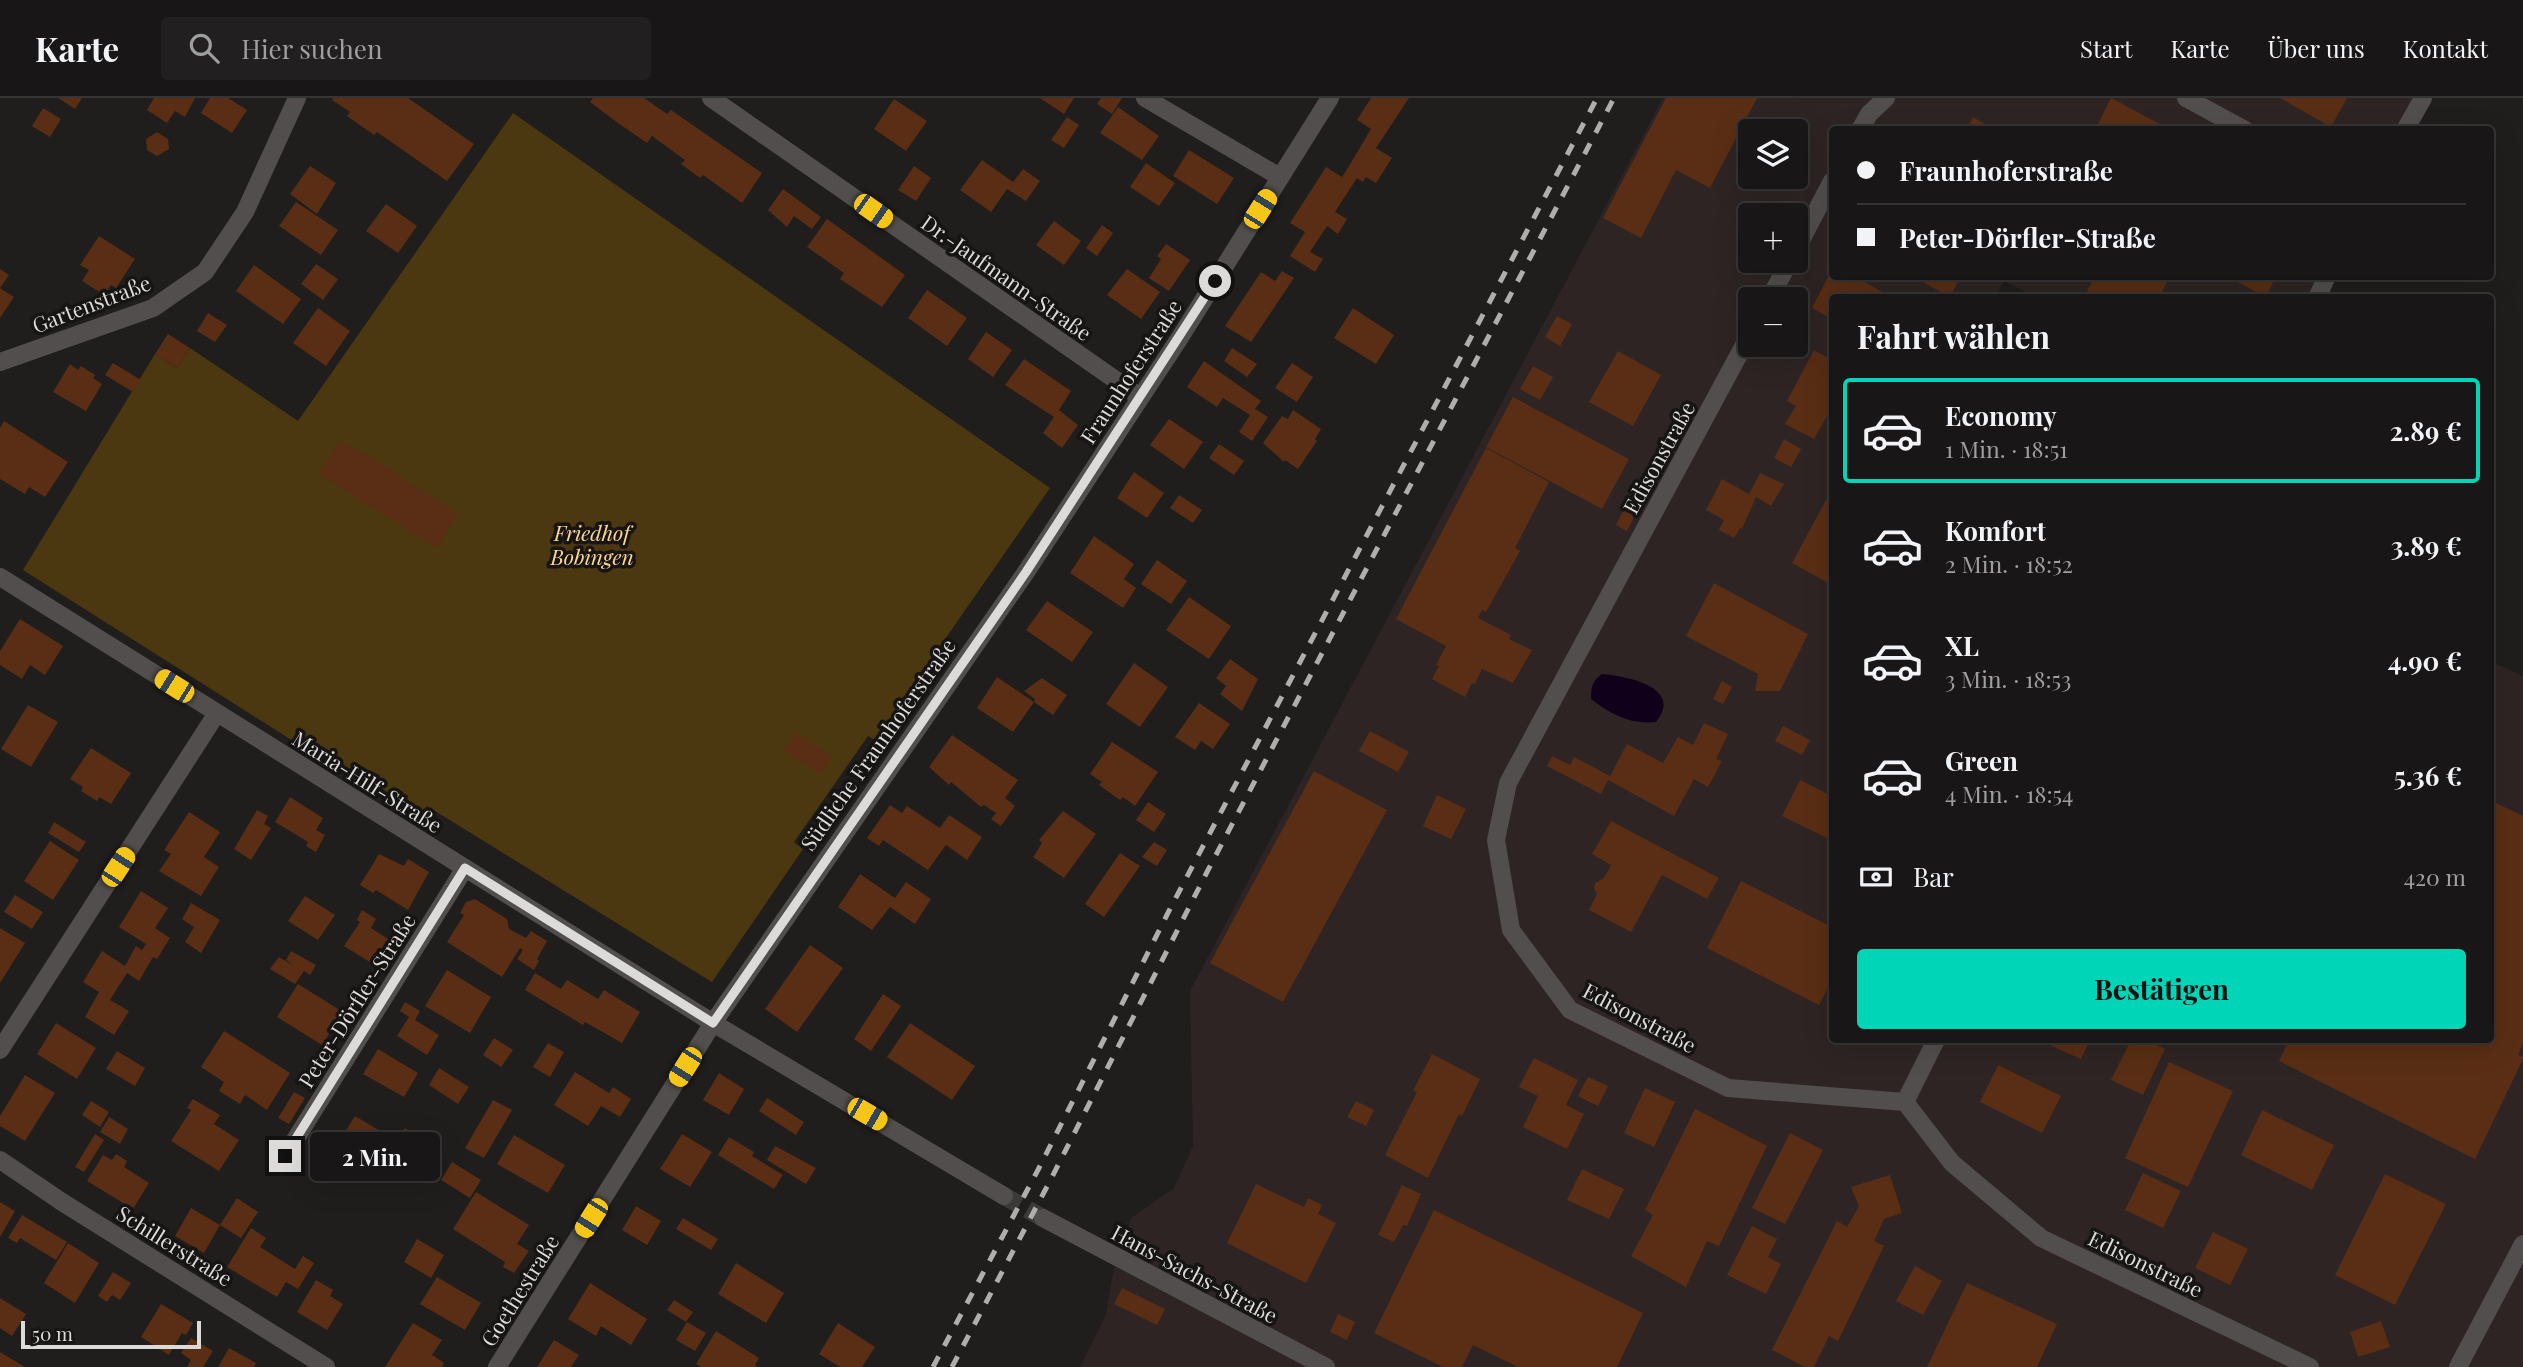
<!DOCTYPE html>
<html lang="de">
<meta charset="utf-8">
<style>
:root{--surface:#181616;--page:#211f1f;--text:#f1f3f6;--muted:#9f9fa1;--line:#363535;--accent:#00d5b7}
body{margin:0;font-family:"Playfair Display",serif;background:var(--page);color:var(--text);height:100vh;display:flex;flex-direction:column;font-size:26px;white-space:nowrap}
*{box-sizing:border-box;margin:0}
p{font-size:23px;color:var(--muted)}
.icon{flex:none;width:38px;height:38px;fill:none;stroke:currentColor;stroke-width:2;stroke-linecap:round;stroke-linejoin:round}
.map{position:relative;flex:1;overflow:hidden}
.drawer{position:absolute;left:1829px;top:196px;width:665px;height:749px;display:flex;flex-direction:column;background:var(--surface);border-radius:7px;box-shadow:0 7px 28px #0002,0 0 0 2px var(--line)}
.drawer>*{flex:none}
.top-card{position:absolute;left:1829px;top:28px;width:665px;height:154px;border-radius:7px;box-shadow:0 7px 28px #0002,0 0 0 2px var(--line);display:grid;align-content:center;height:154px;padding:0 28px;background:var(--surface)}
.fabs{position:absolute;left:1738px;top:21px;display:grid;gap:14px}
.fabs a{display:grid;place-items:center;width:70px;height:70px;border-radius:7px;background:var(--surface);box-shadow:0 7px 28px #0002,0 0 0 2px var(--line);font-size:35px}
.scale{position:absolute;left:21px;bottom:18px;width:180px;box-sizing:border-box;padding-left:7px;border:4px solid #dddada;border-top:0;font-size:19px;line-height:24px;white-space:nowrap;color:#dddada;-webkit-text-stroke:5px #171414;paint-order:stroke}
.end{position:absolute;width:32px;height:32px;margin:-16px;border:9px solid #dddada;background:#111;box-shadow:0 0 0 4px #111}
.from{border-radius:50%}
.bubble{position:absolute;height:49px;border-radius:7px;background:var(--surface);box-shadow:0 7px 28px #0002,0 0 0 2px var(--line);font-size:23px;font-weight:700;line-height:49px;text-align:center}
.car{position:absolute;width:21px;height:42px;margin:-21px -10px;border-radius:9px;box-shadow:0 0 5px 2px #0007;background:linear-gradient(#f5c518 24%,#345 0 40%,#f5c518 0 76%,#345 0 86%,#f5c518 0)}
.top-card b{display:flex;align-items:center;gap:24px;height:66px;font-size:26px}
.top-card b+b{border-top:2px solid var(--line)}
.top-card i{width:18px;height:18px;background:var(--text)}
ul{padding:0;list-style:none}
li{display:flex;align-items:center;gap:21px;height:105px;margin:0 14px 10px;padding:0 14px;border:4px solid transparent;border-radius:7px}
li div{flex:1}
li b{display:block;font-size:26px}
li em{font-style:normal;font-weight:700}
li.selected{border-color:var(--accent)}
li>.icon{width:63px;height:63px;stroke-width:1.5}
h2{padding:0 28px;font-size:32px;line-height:84px}
.pay{display:flex;align-items:center;gap:18px;height:77px;padding:0 28px;font-size:26px}
.pay p{margin-inline-start:auto}
.primary-button{display:flex;gap:14px;margin-top:auto;padding:14px 28px}
.primary-button a{flex:1;height:80px;border-radius:7px;background:var(--accent);color:#111;font-size:28px;font-weight:700;line-height:80px;text-align:center}
header{display:flex;align-items:center;gap:42px;box-sizing:border-box;height:98px;padding:0 35px;background:var(--surface);border-bottom:2px solid var(--line)}
header strong{font-size:33px}
nav{display:flex;gap:38px;margin-inline-start:auto;font-size:24px}
.search{width:490px;height:63px;background:var(--page);display:flex;align-items:center;gap:18px;box-sizing:border-box;padding:0 24px;border-radius:7px;color:var(--muted);font-size:26px}
.map>svg:first-child{display:block}
</style>
<header>
<strong>Karte</strong>
<div class="search"><svg class="icon" aria-label="search" viewBox="0 0 24 24"><circle cx="10" cy="10" r="6"/><path d="M15 15l6 6"/></svg>Hier suchen</div>
<nav><a>Start</a><a>Karte</a><a>Über uns</a><a>Kontakt</a></nav>
</header>
<div class="map">
<svg width="2523" height="1269" viewBox="0 0 2523 1269">
<rect width="100%" height="100%" fill="#201d1d"/>
<path fill="#2e2424" fill-rule="evenodd" d="M1663 0H2423L2405 31 1832 32V178L2327 179 2317 200 2036 199 2004 183 1996 199 1832 200V942H2490V563L2523 578V1269H1080L1106 1217 1112 1179 1131 1120 1174 1090 1193 1048 1190 893ZM1750 33H1796V79H1750ZM1750 117H1796V163H1750ZM1750 201H1796V247H1750Z"/>
<path fill="#4c3810" d="M513 15 1050 390 875 642 868 638 794 744 803 751 712 884 427 708 418 722 23 472 155 256 177 270 190 250 298 323Z"/>
<path fill="#11001a" d="M1602 576C1626 578 1684 589 1656 624 1631 627 1610 616 1591 601 1591 589 1592 583 1602 576Z"/>
<path fill="#592e14" d="M58 0H82L75 11Z
M154 0H195L185 19 175 13 167 25 147 12Z
M210 0H228L247 12 232 35 201 15Z
M333 0H408L474 46 447 83 377 34 374 37 347 18 350 14 332 2Z
M593 0H644L667 16 671 12 762 75 742 105 703 77 700 80 681 66 685 62 652 38 647 45 618 25 590 4Z
M1040 0H1074L1064 16Z
M1101 0H1122L1112 16 1097 6Z
M1371 0H1409L1376 50 1392 60 1376 85 1366 79 1363 84 1357 80 1335 114 1347 121 1338 136 1327 128 1310 154 1323 161 1315 174 1290 158 1305 134 1290 125 1326 69 1342 79 1349 68 1371 31 1357 22Z
M1666 0H1757L1710 90 1676 72 1641 140 1603 120Z
M2111 0 2154 23 2172 32H2095Z
M2280 0H2347L2331 29Z
M894 1 927 23 906 53 874 31Z
M1118 9 1159 38 1142 62 1100 35Z
M43 10 61 21 50 39 32 28Z
M1067 19 1079 27 1064 50 1051 42Z
M1973 19 1995 32H1966Z
M157 34 168 41 169 51 157 58 147 52 146 41Z
M1189 52 1234 80 1217 106 1173 78Z
M982 62 1013 84 1023 71 1040 83 1026 103 1007 91 991 114 960 92Z
M1146 65 1175 85 1159 108 1130 89Z
M310 68 336 85 317 116 290 96Z
M914 68 931 80 916 103 898 92Z
M783 91 821 119 812 131 794 118 787 129 768 112Z
M296 104 338 132 321 157 279 128Z
M386 106 417 128 398 155 366 133Z
M827 121 905 177 882 209 840 181 844 175 807 149Z
M1054 123 1081 143 1064 167 1036 147Z
M1102 127 1113 135 1097 158 1086 150Z
M99 138 135 161 116 190 111 187 104 197 82 183 89 172 80 167Z
M1166 146 1190 162 1169 193 1149 180 1161 161 1157 158Z
M316 166 338 181 323 202 301 186Z
M254 167 301 201 283 226 236 193Z
M0 171 9 177 0 190 14 199 0 220Z
M1127 171 1160 194 1141 221 1107 197Z
M1832 171V178H1854L1893 200H1832V221L1812 210Z
M1282 173 1294 180 1251 244 1225 228 1261 174 1275 183Z
M1912 178H1961L1950 199Z
M2095 178H2170L2159 200H2100L2087 193Z
M2226 178H2276L2266 199Z
M927 192 967 220 947 248 908 220Z
M318 210 350 233 326 268 293 245Z
M1353 210 1394 237 1376 266 1334 240Z
M208 215 227 227 215 244 197 233Z
M1557 218 1572 226 1560 248 1545 239Z
M986 234 1012 252 993 279 968 261Z
M168 236 190 250 177 270 155 256Z
M1232 250 1257 266 1247 279 1224 263Z
M1814 252 1832 262V318L1831 320 1827 318 1814 341 1785 326 1796 308 1787 303Z
M1618 253 1661 277 1633 328 1589 304Z
M1024 261 1071 293 1059 312 1078 327 1062 350 1043 335 1054 319 1005 287Z
M1204 263 1261 303 1255 311 1268 319 1252 343 1239 334 1250 317 1223 300 1217 309 1187 289Z
M113 265 141 282 133 294 105 277Z
M1292 265 1313 279 1297 304 1275 290Z
M70 266 78 272 81 268 95 277 93 280 102 286 86 313 53 294Z
M1533 268 1553 279 1540 302 1520 291Z
M1513 299 1629 361 1602 411 1486 349Z
M1293 312 1321 331 1315 341 1317 343 1298 371 1285 362 1284 364 1263 345 1282 318 1288 321Z
M1169 321 1203 344 1184 371 1150 347Z
M4 323 68 364 45 399 29 389 25 396 0 381V330Z
M1784 341 1801 351 1791 369 1774 360Z
M340 343 357 353 358 351 458 416 437 450 319 376Z
M1219 346 1244 363 1234 377 1209 360Z
M1486 350 1549 384 1515 450 1520 453 1486 514 1482 512 1478 520 1511 537 1509 541 1532 552 1513 585 1482 571 1475 586 1472 585 1465 599 1432 581 1439 568 1436 567 1446 548 1396 521Z
M1134 374 1164 395 1147 420 1117 400Z
M1760 375 1784 386 1771 408 1756 399 1742 431 1740 430 1734 440 1719 432 1724 422 1706 412 1722 381 1749 396Z
M1179 397 1202 412 1193 425 1170 410Z
M1826 402 1832 405V487L1792 465Z
M1624 411 1635 417 1627 433 1616 427Z
M1094 438 1134 466 1124 481 1136 490 1123 510 1070 475Z
M1157 462 1187 483 1171 506 1141 486Z
M1714 485 1808 536 1780 593H1755L1758 576 1686 538Z
M1189 499 1231 528 1209 561 1166 532Z
M1047 503 1093 534 1072 564 1026 532Z
M20 521 63 548 45 577 30 567 22 581 0 567V553Z
M1230 561 1258 581 1242 613 1220 596 1226 588 1216 580Z
M1134 565 1168 589 1140 629 1106 606Z
M997 579 1034 604 1013 634 977 610Z
M1042 580 1067 597 1053 617 1034 604 1035 601 1024 593Z
M1722 583 1732 589 1723 606 1713 601Z
M1199 605 1230 626 1213 651 1201 643 1195 652 1175 639Z
M28 607 58 624 31 669 1 651Z
M1704 625 1728 636 1716 661 1722 663 1708 689 1694 681 1674 718 1608 682 1601 696 1547 668 1552 658 1570 667 1574 659 1610 678 1627 646 1663 665 1678 639 1693 647Z
M1783 628 1810 642 1802 657 1775 643Z
M1370 633 1409 654 1398 674 1359 653Z
M796 635 832 658 821 676 784 653Z
M952 637 1018 682 1005 700 1015 708 1001 728 991 721 996 715 984 707 981 709 951 684 949 687 929 669Z
M1112 644 1158 674 1135 708 1123 699 1120 702 1099 687 1102 684 1090 676Z
M91 650 131 675 111 706 99 699 97 703 81 693 83 689 70 681Z
M1314 673 1387 712 1283 904 1210 865Z
M1800 682 1832 698 1831 742 1782 718Z
M1437 697 1466 711 1451 741 1423 728Z
M290 699 323 720 316 732 325 737 316 754 306 748 308 744 275 724Z
M2490 702 2523 718V945L2518 957 2523 959V961L2475 1061 2279 963 2289 942H2490Z
M1148 704 1166 716 1154 734 1136 722Z
M890 707 902 715 907 708 940 730 949 717 982 739 967 762 946 747 928 772 883 742 879 748 867 740Z
M257 712 268 718 264 726 271 730 251 762 234 751Z
M1063 713 1096 736 1064 780 1033 759 1042 745 1039 742Z
M189 714 220 734 204 759 219 769 201 798 159 773 171 756 164 752Z
M1611 723 1719 780 1707 801 1662 777 1631 834 1589 812 1597 796 1594 790 1595 785 1604 780 1611 767 1592 756Z
M54 724 86 744 79 754 48 735Z
M50 743 79 762 53 802 24 783Z
M1154 744 1167 752 1157 768 1142 759Z
M1120 755 1140 768 1104 819 1085 806Z
M379 756 404 768 408 761 429 774 408 812 376 792 373 795 360 787Z
M860 776 895 800 906 784 931 801 915 826 890 809 872 832 838 809Z
M1741 783 1832 829V882L1819 907 1707 850Z
M141 793 168 810 155 830 170 840 157 861 153 859 139 883 127 875 110 902 129 913 114 937 85 919 99 894 83 884 102 853 125 868 136 848 142 852 146 846 119 829Z
M15 797 43 814 32 831 4 814Z
M305 798 335 817 318 842 288 823Z
M475 801 507 821 509 831 526 840 531 833 547 843 537 861 539 863 534 872 517 861 523 852 520 850 502 879 447 844 464 817 460 815 466 804Z
M191 805 220 822 201 855 185 844 194 829 182 821Z
M362 812 376 821 371 830 388 841 373 866 344 848 360 824 357 822Z
M0 830 25 845 0 885Z
M810 847 843 870 797 934 765 911Z
M291 853 316 867 310 877 304 873 295 886 270 871 279 859 294 868 286 862Z
M447 872 491 899 470 935 425 908Z
M535 875 561 891 567 882 598 901 604 892 640 914 622 945 585 924 583 927 525 892Z
M298 886 343 914 322 947 277 919Z
M883 896 901 908 871 953 854 941Z
M405 904 420 913 415 922 439 937 427 957 397 938 409 919 400 913Z
M56 925 96 950 77 981 37 956Z
M910 925 975 968 952 1002 887 959Z
M224 933 290 975 267 1012 245 997 240 1006 219 993 224 984 201 969Z
M494 940 513 952 501 969 483 957Z
M2038 942H2090L2081 961Z
M2124 942H2145L2165 951 2143 997 2111 982 2130 944Z
M548 945 564 954 550 979 533 969Z
M378 951 418 975 404 999 363 976Z
M117 953 145 970 135 988 106 971Z
M1432 956 1480 981 1462 1018 1459 1016 1428 1080 1385 1057 1417 994 1413 993Z
M1534 960 1578 982 1566 1007 1584 1016 1567 1051 1523 1029 1538 998 1519 989Z
M2169 964 2233 993 2188 1089 2125 1060Z
M1998 967 2061 998 2042 1035 1980 1004Z
M439 970 469 989 458 1006 429 987Z
M575 974 609 995 613 989 631 1001 620 1019 601 1008 588 1028 554 1007Z
M719 975 744 991 729 1017 703 1002Z
M25 977 55 995 25 1043 0 1028V1018Z
M1588 979 1608 988 1598 1008 1578 998Z
M1645 990 1675 1004 1654 1049 1624 1035Z
M294 994 305 1000 289 1026 278 1020Z
M767 1000 804 1024 796 1037 759 1013Z
M193 1001 220 1017 214 1026 239 1042 219 1073 171 1043 191 1012 187 1010Z
M493 1002 512 1012 484 1060 465 1050Z
M91 1003 109 1014 100 1029 82 1017Z
M1356 1003 1374 1012 1366 1028 1347 1019Z
M1695 1011 1767 1048 1719 1148 1707 1143 1686 1189 1631 1158 1653 1117 1645 1112Z
M2262 1012 2334 1047 2312 1092 2241 1057Z
M355 1018 385 1036 370 1060 340 1042Z
M109 1019 128 1031 120 1046 100 1034Z
M405 1030 434 1048 424 1065 395 1048Z
M1790 1035 1823 1052 1785 1126 1752 1110Z
M95 1036 104 1042 84 1074 75 1069Z
M682 1036 712 1054 690 1089 660 1071Z
M514 1037 565 1067 548 1095 497 1066Z
M729 1039 754 1054 752 1058 783 1077 774 1091 718 1057Z
M775 1048 816 1070 806 1086 767 1062Z
M116 1056 127 1063 124 1069 149 1085 133 1111 87 1083 103 1057 112 1062Z
M452 1064 481 1082 470 1100 441 1082Z
M1582 1071 1624 1091 1609 1121 1567 1102Z
M2143 1075 2181 1093 2163 1130 2125 1112Z
M2385 1076 2446 1106 2395 1207 2335 1177Z
M1890 1077 1902 1115 1884 1121 1874 1143 1884 1148 1838 1243 1829 1238 1814 1269H1805L1772 1252 1837 1123 1847 1129 1859 1108 1851 1089Z
M1256 1086 1304 1109 1308 1100 1322 1107 1318 1116 1336 1125 1306 1185 1227 1145Z
M1402 1087 1421 1096 1407 1128 1403 1127 1394 1144 1378 1137Z
M476 1094 529 1127 517 1146 529 1153 514 1175 503 1169 505 1164 453 1131Z
M237 1100 258 1114 241 1140 220 1127Z
M0 1104 15 1113 0 1139Z
M636 1108 661 1123 647 1147 622 1132Z
M191 1110 220 1127 204 1155 175 1138Z
M1434 1112 1643 1215 1617 1269H1518L1473 1247 1462 1269H1443L1374 1235Z
M22 1117 67 1144 56 1162 20 1140 17 1145 8 1140Z
M683 1120 718 1141 711 1152 676 1131Z
M1752 1128 1777 1141 1768 1159 1781 1166 1766 1196 1727 1177Z
M251 1130 266 1140 260 1149 295 1171 303 1158 314 1165 298 1191 286 1184 277 1199 227 1169Z
M2213 1134 2248 1151 2230 1187 2195 1170Z
M417 1141 444 1157 431 1180 404 1164Z
M68 1145 99 1165 75 1205 44 1185Z
M736 1165 784 1195 766 1225 718 1196Z
M1915 1168 1942 1183 1923 1217 1896 1203Z
M113 1174 131 1185 120 1202 112 1197 107 1204 98 1198Z
M437 1179 481 1205 465 1232 420 1206Z
M316 1182 333 1192 330 1198 343 1206 327 1232 297 1214Z
M590 1185 647 1221 631 1247 601 1228 596 1238 568 1221Z
M1967 1185 2057 1226 2037 1269H1927Z
M1122 1190 1165 1211 1157 1227 1114 1206Z
M0 1200 26 1216 12 1238 0 1230Z
M674 1202 693 1214 686 1224 667 1212Z
M161 1206 193 1225 186 1237 182 1235 169 1257 141 1239Z
M1338 1216 1355 1224 1347 1242 1330 1234Z
M2381 1223 2390 1249 2358 1259 2350 1234Z
M687 1224 706 1235 695 1253 676 1242Z
M413 1225 442 1242 432 1257 444 1265 442 1269H385Z
M838 1225 875 1249 862 1269H840L819 1256Z
M716 1233 759 1260 755 1267 758 1269H701L696 1266Z
M191 1240 213 1253 203 1269H187L191 1262 181 1255Z
M554 1242 579 1257 571 1269H537Z
M229 1250 256 1265 254 1269H218Z
M0 1254 25 1269H0Z"/>
<g fill="none" stroke-linecap="round" stroke-linejoin="round">
<path stroke="#3c3939" stroke-width="18" stroke-dasharray="18 9" stroke-linecap="butt" d="M1004 1098 1043 1120"/>
<path stroke="#524e4e" stroke-width="18" d="M711 0 1140 299
M1145 0 1280 79
M2186 0 2245 32
M1860 32 1869 16 1886 0
M2405 32 2423 0
M1796 152 1832 83
M2317 200 2327 178
M1769 201 1790 163
M1750 236 1508 685 1496 742 1511 832 1570 912 1728 990 1905 1004 1952 1065 2041 1140 2310 1269
M0 264 153 210 205 174 245 114 297 0
M0 479 713 925 1004 1098
M0 952 217 615
M1905 1004 1936 942
M285 1058 465 770
M0 1062 62 1104 326 1269
M1043 1120 1326 1269
M497 1269 713 925 1026 474 1179 241 1330 0"/>
<path stroke="#524e4e" stroke-width="18" d="M2458 1269 2523 1146"/>
<path stroke="#b0adad" stroke-width="5" stroke-dasharray="12 12" stroke-linecap="butt" d="M933 1269 1039 1070 1171 809 1597 0
M952 1269 1051 1081 1207 774 1614 0"/>
</g>
<g fill="none" stroke-linecap="round" stroke-linejoin="round">
<path stroke="#dddada" stroke-width="9" d="M285 1058 465 770 713 925 1026 474 1215 183"/>
</g>
<g text-anchor="middle" dominant-baseline="central" stroke-width="7" stroke-linejoin="round" paint-order="stroke">
<g font-size="21" fill="#dddada" stroke="#171414">
<text transform="translate(1007 179) rotate(35)">Dr.-Jaufmann-Straße</text>
<text transform="translate(91 205) rotate(-21)">Gartenstraße</text>
<text transform="translate(1130 273) rotate(-57)">Fraunhoferstraße</text>
<text transform="translate(1658 359) rotate(-61)">Edisonstraße</text>
<text transform="translate(877 646) rotate(-55)">Südliche Fraunhoferstraße</text>
<text transform="translate(368 683) rotate(32)">Maria-Hilf-Straße</text>
<text transform="translate(356 902) rotate(-58)">Peter-Dörfler-Straße</text>
<text transform="translate(1640 919) rotate(28)">Edisonstraße</text>
<text transform="translate(175 1147) rotate(32)">Schillerstraße</text>
<text transform="translate(2146 1165) rotate(26)">Edisonstraße</text>
<text transform="translate(1195 1175) rotate(28)">Hans-Sachs-Straße</text>
<text transform="translate(519 1192) rotate(-58)">Goethestraße</text>
</g>
<g font-size="21" font-style="italic" fill="#fed68c" stroke="#171414">
<text x="592" y="434">Friedhof<tspan x="592" dy="24">Bobingen</tspan></text>
</g>
</g>
</svg>
<div class="fabs">
<a><svg class="icon" aria-label="layers" viewBox="0 0 24 24"><path d="M12 4l9 5-9 5-9-5zM3 14l9 5 9-5"/></svg></a>
<a>+</a>
<a>−</a>
</div>
<div class="scale">50 m</div>
<i class="end from" style="left:1215px;top:183px"></i>
<i class="end" style="left:285px;top:1058px"></i>
<div class="bubble" style="left:310px;top:1034px;width:130px">2 Min.</div>
<i class="car" style="left:1260px;top:111px;rotate:32deg"></i>
<i class="car" style="left:873px;top:113px;rotate:125deg"></i>
<i class="car" style="left:174px;top:588px;rotate:302deg"></i>
<i class="car" style="left:118px;top:769px;rotate:33deg"></i>
<i class="car" style="left:685px;top:969px;rotate:212deg"></i>
<i class="car" style="left:867px;top:1016px;rotate:120deg"></i>
<i class="car" style="left:591px;top:1120px;rotate:212deg"></i>
<div class="top-card">
<b><i class="from"></i>Fraunhoferstraße</b>
<b><i></i>Peter-Dörfler-Straße</b>
</div>
<section class="drawer">
<h2>Fahrt wählen</h2>
<ul>
<li class="selected"><svg class="icon" aria-label="car" viewBox="0 0 24 24"><path d="M5 17H2v-5l4-1 3-4h7l3 4 3 1v5h-3M9 17h6M6 11h13"/><circle cx="7" cy="17" r="2"/><circle cx="17" cy="17" r="2"/></svg><div><b>Economy</b><p>1 Min. · 18:51</p></div><em>2.89 €</em></li>
<li><svg class="icon" aria-label="car" viewBox="0 0 24 24"><path d="M5 17H2v-5l4-1 3-4h7l3 4 3 1v5h-3M9 17h6M6 11h13"/><circle cx="7" cy="17" r="2"/><circle cx="17" cy="17" r="2"/></svg><div><b>Komfort</b><p>2 Min. · 18:52</p></div><em>3.89 €</em></li>
<li><svg class="icon" aria-label="car" viewBox="0 0 24 24"><path d="M5 17H2v-5l4-1 3-4h7l3 4 3 1v5h-3M9 17h6M6 11h13"/><circle cx="7" cy="17" r="2"/><circle cx="17" cy="17" r="2"/></svg><div><b>XL</b><p>3 Min. · 18:53</p></div><em>4.90 €</em></li>
<li><svg class="icon" aria-label="car" viewBox="0 0 24 24"><path d="M5 17H2v-5l4-1 3-4h7l3 4 3 1v5h-3M9 17h6M6 11h13"/><circle cx="7" cy="17" r="2"/><circle cx="17" cy="17" r="2"/></svg><div><b>Green</b><p>4 Min. · 18:54</p></div><em>5.36 €</em></li>
</ul>
<div class="pay"><svg class="icon" aria-label="cash" viewBox="0 0 24 24"><path d="M3 7h18v10H3z"/><circle cx="12" cy="12" r="2"/></svg>Bar<p>420 m</p></div>
<div class="primary-button"><a>Bestätigen</a></div>
</section>
</div>
